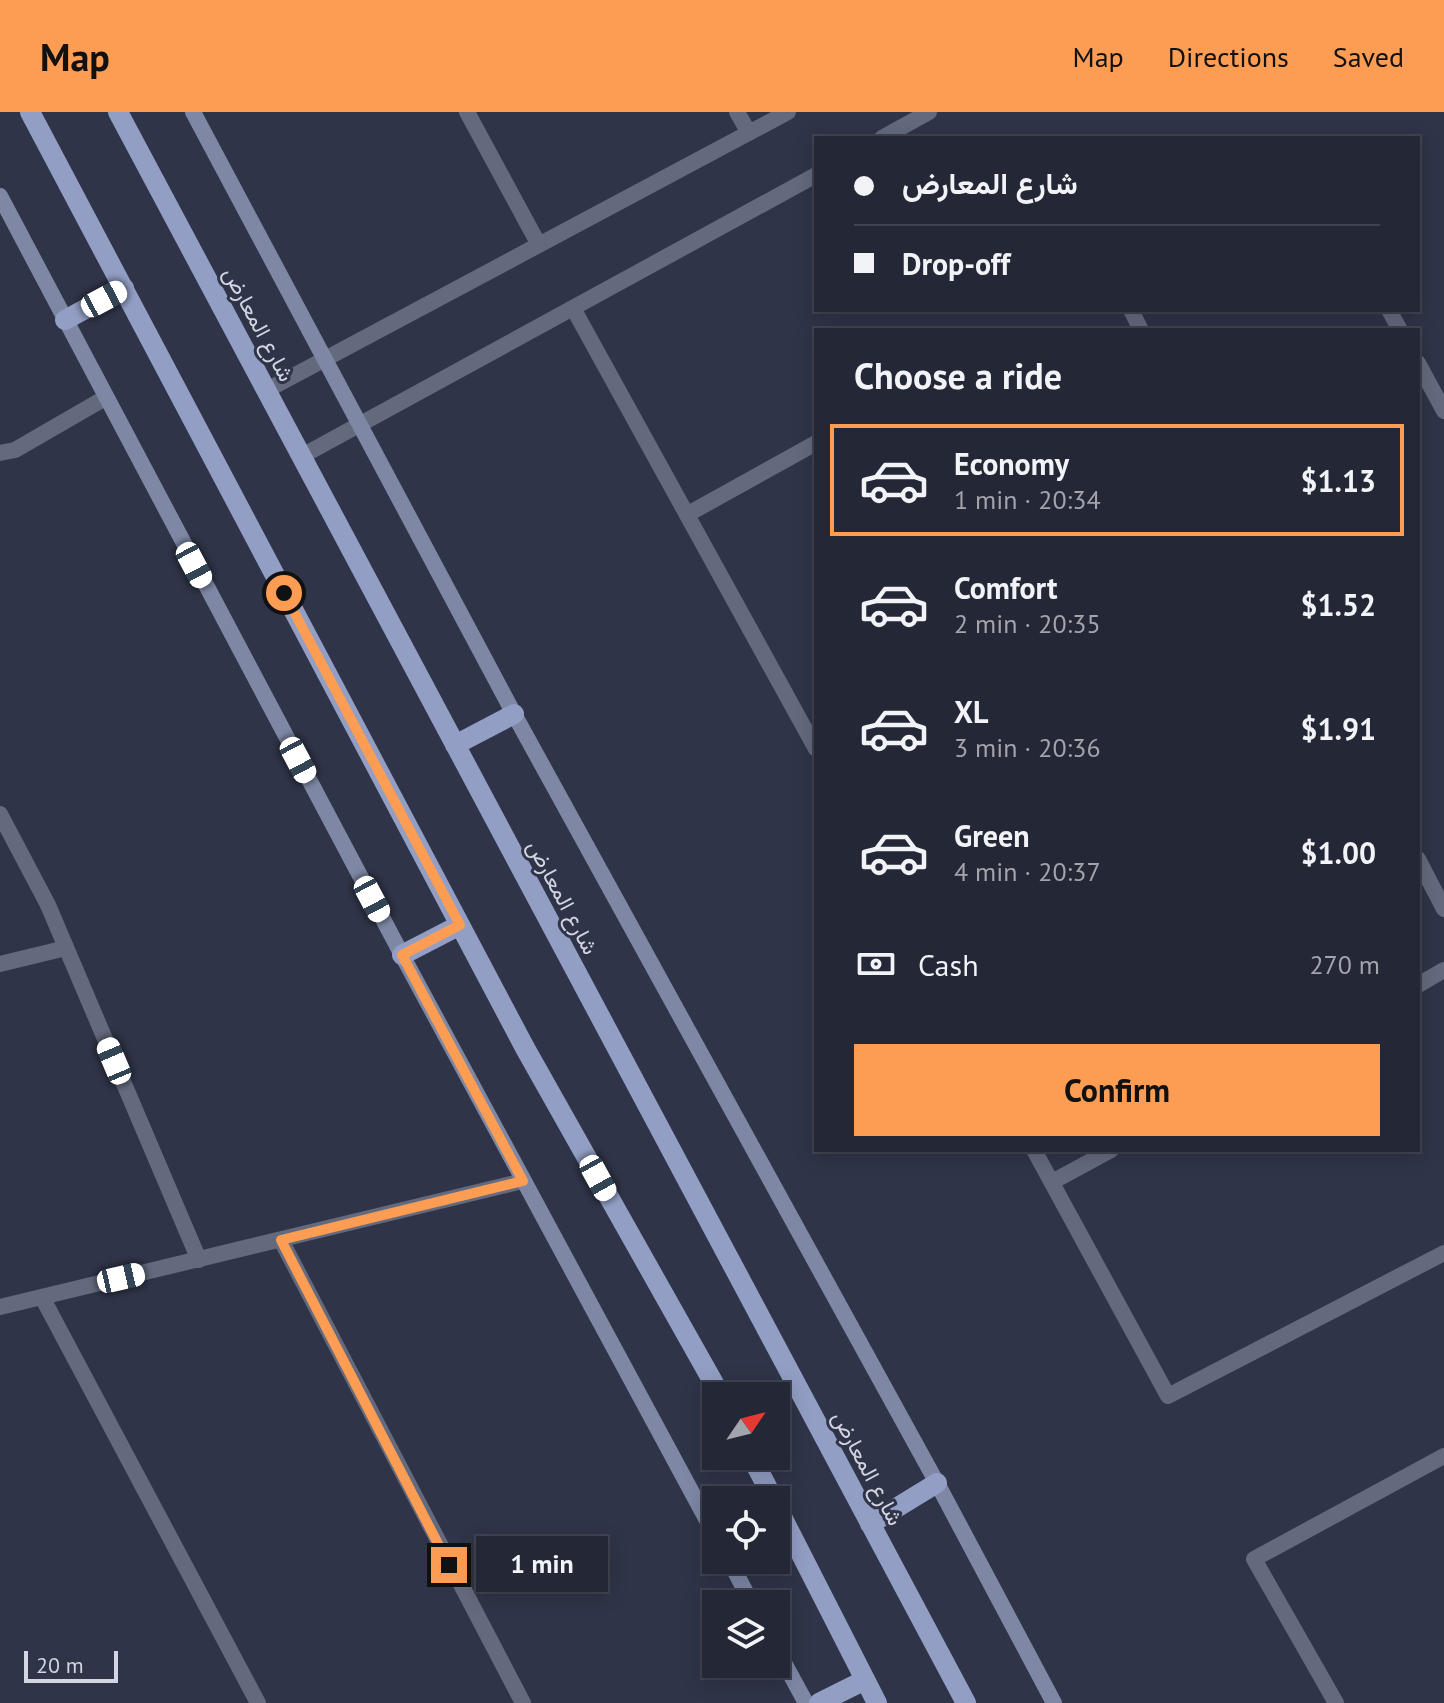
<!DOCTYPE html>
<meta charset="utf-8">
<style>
:root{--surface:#232736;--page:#2b2f3e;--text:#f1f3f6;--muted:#a3a5ad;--line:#404451;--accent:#fc9d53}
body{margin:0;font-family:"PT Sans",Vazirmatn,sans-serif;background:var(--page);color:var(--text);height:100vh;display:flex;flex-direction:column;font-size:30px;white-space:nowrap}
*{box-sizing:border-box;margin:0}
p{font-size:26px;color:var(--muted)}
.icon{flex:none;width:44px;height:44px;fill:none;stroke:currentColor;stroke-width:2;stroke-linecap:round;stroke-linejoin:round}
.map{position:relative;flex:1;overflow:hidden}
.panel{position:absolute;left:814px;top:216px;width:606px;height:824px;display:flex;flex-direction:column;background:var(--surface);border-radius:0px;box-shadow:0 4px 20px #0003,0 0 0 2px var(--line)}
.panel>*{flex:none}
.top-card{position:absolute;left:814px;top:24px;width:606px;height:176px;border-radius:0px;box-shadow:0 4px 20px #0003,0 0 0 2px var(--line);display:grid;align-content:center;height:176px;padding:0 40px;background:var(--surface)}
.needle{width:52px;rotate:55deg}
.buttons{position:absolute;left:702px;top:1270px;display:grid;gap:16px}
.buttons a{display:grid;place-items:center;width:88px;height:88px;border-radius:0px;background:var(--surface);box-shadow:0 4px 20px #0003,0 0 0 2px var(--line);font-size:40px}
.scale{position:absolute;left:24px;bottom:20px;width:94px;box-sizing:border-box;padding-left:8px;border:4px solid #d1d6e2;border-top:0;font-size:22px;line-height:28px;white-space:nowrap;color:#d1d6e2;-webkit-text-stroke:6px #2f3448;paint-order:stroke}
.end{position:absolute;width:36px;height:36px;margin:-18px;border:10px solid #fc9d53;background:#111;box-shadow:0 0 0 4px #111}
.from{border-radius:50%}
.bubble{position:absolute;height:56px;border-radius:0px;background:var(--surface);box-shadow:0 4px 20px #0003,0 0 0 2px var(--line);font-size:26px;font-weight:800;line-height:56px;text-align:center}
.car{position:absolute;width:24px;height:48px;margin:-24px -12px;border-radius:10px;box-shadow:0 0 6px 2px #0007;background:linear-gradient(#fff 24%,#345 0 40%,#fff 0 76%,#345 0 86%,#fff 0)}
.top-card b{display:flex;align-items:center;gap:28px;height:76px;font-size:30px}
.top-card b+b{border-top:2px solid var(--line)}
.top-card i{width:20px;height:20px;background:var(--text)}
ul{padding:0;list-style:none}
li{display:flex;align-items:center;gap:24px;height:112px;margin:0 16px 12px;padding:0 24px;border:4px solid transparent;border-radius:0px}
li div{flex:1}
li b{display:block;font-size:30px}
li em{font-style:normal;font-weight:800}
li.on{border-color:var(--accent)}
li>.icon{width:72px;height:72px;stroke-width:1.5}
h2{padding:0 40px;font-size:36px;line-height:96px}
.pay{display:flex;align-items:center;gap:20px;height:88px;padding:0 40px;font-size:30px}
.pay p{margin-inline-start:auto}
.button{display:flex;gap:16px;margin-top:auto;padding:16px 40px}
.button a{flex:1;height:92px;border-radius:0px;background:var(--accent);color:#111;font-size:32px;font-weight:800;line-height:92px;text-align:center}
header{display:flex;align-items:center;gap:48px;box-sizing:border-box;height:112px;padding:0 40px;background:var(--accent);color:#111}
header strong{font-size:38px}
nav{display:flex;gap:44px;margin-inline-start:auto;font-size:28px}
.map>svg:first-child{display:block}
</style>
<header>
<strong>Map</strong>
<nav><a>Map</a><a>Directions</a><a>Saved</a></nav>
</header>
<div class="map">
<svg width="1444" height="1591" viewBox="0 0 1444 1591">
<rect width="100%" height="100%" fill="#2f3448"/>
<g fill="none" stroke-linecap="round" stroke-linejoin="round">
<path stroke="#646a7d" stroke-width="16" d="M467 0 539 133
M737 0 749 21
M882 26 929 0
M573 196 816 637
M1131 198 1141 218
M1389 198 1400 218
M1418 251 1444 299
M267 278 788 0
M0 341 15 338 105 286
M302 344 816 63
M688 402 816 331
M0 702 48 793 199 1148
M1418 747 1444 797
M0 852 66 836
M1418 873 1444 858
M1034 1038 1168 1284 1444 1141
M1052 1070 1111 1038
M281 1128 523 1591
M42 1185 258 1591
M0 1195 523 1069
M1336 1591 1254 1447 1444 1344"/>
<path stroke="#7e88a5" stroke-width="16" d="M193 0 514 602 937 1371 1054 1591
M0 84 402 843 716 1425
M729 1448 752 1492
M776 1536 806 1591"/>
<path stroke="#929ec4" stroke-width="20" d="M30 0 525 936 721 1284
M118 0 966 1591
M65 208 124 176
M455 633 514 602
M402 843 460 813
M751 1344 774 1388
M776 1393 877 1591
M870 1412 937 1371
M819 1591 865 1568"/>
</g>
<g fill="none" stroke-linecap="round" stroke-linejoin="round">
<path stroke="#fc9d53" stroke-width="10" d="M284 481 460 813 402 843 523 1069 281 1128 449 1453"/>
</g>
<g text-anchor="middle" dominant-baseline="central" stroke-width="6" stroke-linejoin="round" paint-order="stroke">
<g font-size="22" fill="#d1d6e2" stroke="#2f3448">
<text transform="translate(259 212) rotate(62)">شارع المعارض</text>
<text transform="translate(563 785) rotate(62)">شارع المعارض</text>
<text transform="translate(868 1356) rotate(62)">شارع المعارض</text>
</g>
</g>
</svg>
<div class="buttons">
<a><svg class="needle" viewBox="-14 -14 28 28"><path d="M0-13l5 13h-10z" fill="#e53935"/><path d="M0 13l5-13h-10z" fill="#a3a5ad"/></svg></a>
<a><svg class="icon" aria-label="locate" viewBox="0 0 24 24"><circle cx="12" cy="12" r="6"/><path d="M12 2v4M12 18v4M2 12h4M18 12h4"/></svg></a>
<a><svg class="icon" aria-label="layers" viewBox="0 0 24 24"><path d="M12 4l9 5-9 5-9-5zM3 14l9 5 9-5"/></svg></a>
</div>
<div class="scale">20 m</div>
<i class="end from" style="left:284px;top:481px"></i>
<i class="end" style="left:449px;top:1453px"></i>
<div class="bubble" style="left:476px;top:1424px;width:132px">1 min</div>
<i class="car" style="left:104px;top:187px;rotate:62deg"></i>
<i class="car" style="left:194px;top:453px;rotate:152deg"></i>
<i class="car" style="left:298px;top:648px;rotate:152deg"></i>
<i class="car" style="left:372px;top:787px;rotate:152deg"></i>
<i class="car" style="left:114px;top:949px;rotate:337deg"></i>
<i class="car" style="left:598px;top:1066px;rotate:151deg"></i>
<i class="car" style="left:121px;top:1166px;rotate:77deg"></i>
<div class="top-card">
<b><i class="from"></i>شارع المعارض</b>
<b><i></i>Drop-off</b>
</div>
<section class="panel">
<h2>Choose a ride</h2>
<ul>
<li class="on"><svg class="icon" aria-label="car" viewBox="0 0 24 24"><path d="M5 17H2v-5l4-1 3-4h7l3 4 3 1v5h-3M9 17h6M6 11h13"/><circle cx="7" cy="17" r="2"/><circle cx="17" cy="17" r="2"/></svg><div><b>Economy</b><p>1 min · 20:34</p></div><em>$1.13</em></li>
<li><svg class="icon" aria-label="car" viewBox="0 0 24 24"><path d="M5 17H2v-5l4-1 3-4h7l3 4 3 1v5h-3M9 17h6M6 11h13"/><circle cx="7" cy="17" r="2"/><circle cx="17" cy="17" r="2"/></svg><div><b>Comfort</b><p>2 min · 20:35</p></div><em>$1.52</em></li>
<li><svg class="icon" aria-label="car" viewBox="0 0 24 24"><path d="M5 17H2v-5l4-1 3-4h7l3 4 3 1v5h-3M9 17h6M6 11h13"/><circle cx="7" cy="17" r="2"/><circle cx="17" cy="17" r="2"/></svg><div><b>XL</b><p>3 min · 20:36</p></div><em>$1.91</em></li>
<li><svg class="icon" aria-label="car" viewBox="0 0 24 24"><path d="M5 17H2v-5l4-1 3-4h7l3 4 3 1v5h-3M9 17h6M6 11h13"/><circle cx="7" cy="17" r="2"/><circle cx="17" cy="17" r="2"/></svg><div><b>Green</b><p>4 min · 20:37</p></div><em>$1.00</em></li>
</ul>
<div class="pay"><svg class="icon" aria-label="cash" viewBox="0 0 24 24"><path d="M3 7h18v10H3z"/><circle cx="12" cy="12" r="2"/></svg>Cash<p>270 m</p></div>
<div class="button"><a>Confirm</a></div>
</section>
</div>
